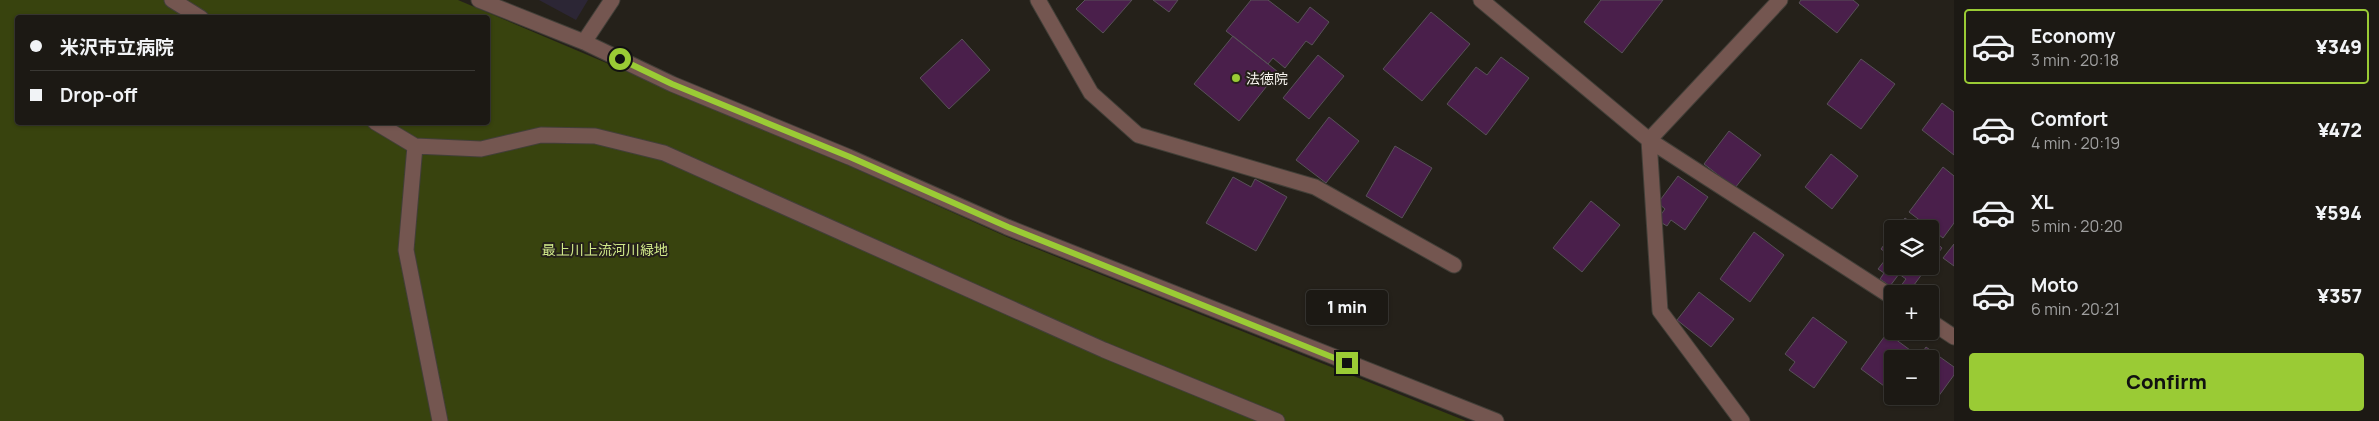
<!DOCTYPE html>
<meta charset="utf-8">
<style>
:root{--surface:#1c1914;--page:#25221d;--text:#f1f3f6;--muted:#a0a0a0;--line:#3a3834;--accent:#9acb35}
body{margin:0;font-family:Manrope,"Noto Sans JP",sans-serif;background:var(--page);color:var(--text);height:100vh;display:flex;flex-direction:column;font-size:19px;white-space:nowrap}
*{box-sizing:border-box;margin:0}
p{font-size:16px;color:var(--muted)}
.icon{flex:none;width:28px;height:28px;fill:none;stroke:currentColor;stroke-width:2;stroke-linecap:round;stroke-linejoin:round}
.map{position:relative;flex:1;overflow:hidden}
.side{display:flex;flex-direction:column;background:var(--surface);width:425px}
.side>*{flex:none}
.banner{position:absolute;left:15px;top:15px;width:475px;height:110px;border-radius:5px;box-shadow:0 1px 4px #0004,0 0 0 1px var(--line);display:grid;align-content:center;height:110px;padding:0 15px;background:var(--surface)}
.fabs{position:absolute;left:1884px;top:220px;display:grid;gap:10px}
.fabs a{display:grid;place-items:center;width:55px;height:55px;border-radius:5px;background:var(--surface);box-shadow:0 1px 4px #0004,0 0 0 1px var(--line);font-size:25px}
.end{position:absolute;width:22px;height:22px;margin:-11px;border:6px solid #9acb35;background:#111;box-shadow:0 0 0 2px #111}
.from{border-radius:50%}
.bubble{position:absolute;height:35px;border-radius:5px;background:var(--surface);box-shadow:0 1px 4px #0004,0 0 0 1px var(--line);font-size:16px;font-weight:800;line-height:35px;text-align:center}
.banner b{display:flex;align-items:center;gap:18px;height:48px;font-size:19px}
.banner b+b{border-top:1px solid var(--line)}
.banner i{width:12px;height:12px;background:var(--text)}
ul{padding:9px 0 0;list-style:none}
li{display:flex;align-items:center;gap:15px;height:75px;margin:0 10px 8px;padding:0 5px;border:2px solid transparent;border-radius:5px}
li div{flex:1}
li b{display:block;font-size:19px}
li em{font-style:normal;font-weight:800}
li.selected{border-color:var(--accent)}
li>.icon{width:45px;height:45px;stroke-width:1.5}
.cta{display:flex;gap:10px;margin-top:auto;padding:10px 15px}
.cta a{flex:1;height:58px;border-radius:5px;background:var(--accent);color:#111;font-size:20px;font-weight:800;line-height:58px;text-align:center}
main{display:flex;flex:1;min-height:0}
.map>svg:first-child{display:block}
</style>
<main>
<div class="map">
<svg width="1954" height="421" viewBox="0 0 1954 421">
<rect width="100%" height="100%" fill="#25211a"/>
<path fill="#2c2635" d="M539 0H588L576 20Z"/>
<path fill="#38430e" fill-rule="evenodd" d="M0 0H458L847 165 1007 237 1466 421H0ZM18 18H488V122H18Z"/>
<path fill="#4a1f4b" stroke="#585158" d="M1085 0H1132L1103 33 1076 9Z
M1153 0H1178L1169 12Z
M1251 0H1268L1298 23 1310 7 1329 22 1312 45 1306 41 1285 68 1273 58 1268 64 1226 31Z
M1601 0H1663L1622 53 1584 22Z
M1801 0H1853L1859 5 1837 33 1799 3Z
M1431 12 1470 44 1422 101 1383 69Z
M1233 36 1278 72 1239 121 1194 84Z
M962 39 990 70 949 109 920 78Z
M1318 55 1344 76 1309 119 1283 98Z
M1501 57 1529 78 1486 135 1447 104 1476 67 1487 75Z
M1861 59 1895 84 1861 129 1827 104Z
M1942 103 1954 112V155L1922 130Z
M1329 117 1359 141 1326 183 1296 160Z
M1729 131 1761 155 1735 188 1704 164Z
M1395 146 1432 168 1402 218 1366 196Z
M1831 154 1858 176 1832 209 1805 187Z
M1943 167 1954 176V223L1943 238 1909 212Z
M1678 176 1708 197 1685 230 1671 220 1667 226 1657 220 1665 209 1658 203Z
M1233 177 1251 187 1255 179 1287 197 1256 251 1206 223Z
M1591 201 1620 225 1582 272 1553 248Z
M1905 218 1920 229H1897Z
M1754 232 1784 255 1750 302 1720 279Z
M1892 234V266H1928L1908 293 1900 287 1906 279 1899 274 1890 286 1880 279 1884 273 1878 269 1889 255 1881 249Z
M1930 237 1942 248 1930 264Z
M1954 244V266L1943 258Z
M1699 292 1734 319 1711 347 1677 320Z
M1813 317 1847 342 1814 388 1789 370 1795 362 1785 354Z
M1887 333 1910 350 1904 359H1892V374L1884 386 1861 369Z
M1926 347 1954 367V375L1938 397 1930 392V359H1918Z"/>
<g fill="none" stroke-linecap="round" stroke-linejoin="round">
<defs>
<path id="lane" d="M172 0 201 18
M375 122 415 146 481 149 541 135 595 136 664 153 1104 350 1277 421
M415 146 406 250 440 421"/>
<path id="street" d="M479 0 584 42 672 84 849 157 1007 227 1496 421
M1038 0 1091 93 1138 135 1315 187 1454 265
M1481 0 1649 140 1892 297
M584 42 612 0
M1930 321 1954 337
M1742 421 1660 311 1649 140 1780 0"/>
</defs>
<use href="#lane" stroke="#423f38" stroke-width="17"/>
<use href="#street" stroke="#423f38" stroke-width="17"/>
<use href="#lane" stroke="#745650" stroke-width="15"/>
<use href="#street" stroke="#745650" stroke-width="15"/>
</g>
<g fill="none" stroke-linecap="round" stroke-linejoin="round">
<path stroke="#9acb35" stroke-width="6" d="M620 59 672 84 850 157 1008 227 1347 363"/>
</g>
<circle fill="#9acb35" stroke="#25211a" stroke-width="2" cx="1236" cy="78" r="5"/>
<g text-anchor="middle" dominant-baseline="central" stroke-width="4" stroke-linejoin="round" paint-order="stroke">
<g font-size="14" fill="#f7f4ef" stroke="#25211a" text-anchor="start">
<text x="1246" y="78">法徳院</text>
</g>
<g font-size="14" fill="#d0e88a" stroke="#25211a">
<text x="605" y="249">最上川上流河川緑地</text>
</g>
</g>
</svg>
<div class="fabs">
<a><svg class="icon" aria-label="layers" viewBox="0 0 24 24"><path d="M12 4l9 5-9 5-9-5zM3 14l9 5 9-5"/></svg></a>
<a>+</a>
<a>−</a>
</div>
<i class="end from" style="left:620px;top:59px"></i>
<i class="end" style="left:1347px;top:363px"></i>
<div class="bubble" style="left:1306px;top:290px;width:82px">1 min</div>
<div class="banner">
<b><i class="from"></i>米沢市立病院</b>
<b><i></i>Drop-off</b>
</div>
</div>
<section class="side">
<ul>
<li class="selected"><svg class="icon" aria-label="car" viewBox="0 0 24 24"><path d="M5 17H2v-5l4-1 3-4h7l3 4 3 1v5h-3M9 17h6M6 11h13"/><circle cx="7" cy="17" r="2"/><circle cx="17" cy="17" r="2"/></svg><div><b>Economy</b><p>3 min · 20:18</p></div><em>¥349</em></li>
<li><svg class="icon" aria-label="car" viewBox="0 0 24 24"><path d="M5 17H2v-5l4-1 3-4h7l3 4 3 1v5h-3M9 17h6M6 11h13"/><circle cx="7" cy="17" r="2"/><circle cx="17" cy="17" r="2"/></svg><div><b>Comfort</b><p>4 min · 20:19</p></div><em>¥472</em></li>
<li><svg class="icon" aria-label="car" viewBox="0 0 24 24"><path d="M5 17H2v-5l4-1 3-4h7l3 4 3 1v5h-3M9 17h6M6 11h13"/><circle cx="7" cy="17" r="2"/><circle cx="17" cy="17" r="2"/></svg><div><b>XL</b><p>5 min · 20:20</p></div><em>¥594</em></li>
<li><svg class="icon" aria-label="car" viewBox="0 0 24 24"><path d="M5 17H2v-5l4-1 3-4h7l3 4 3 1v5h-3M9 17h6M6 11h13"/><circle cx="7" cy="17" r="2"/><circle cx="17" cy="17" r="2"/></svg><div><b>Moto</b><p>6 min · 20:21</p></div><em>¥357</em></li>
</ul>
<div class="cta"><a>Confirm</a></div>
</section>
</main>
